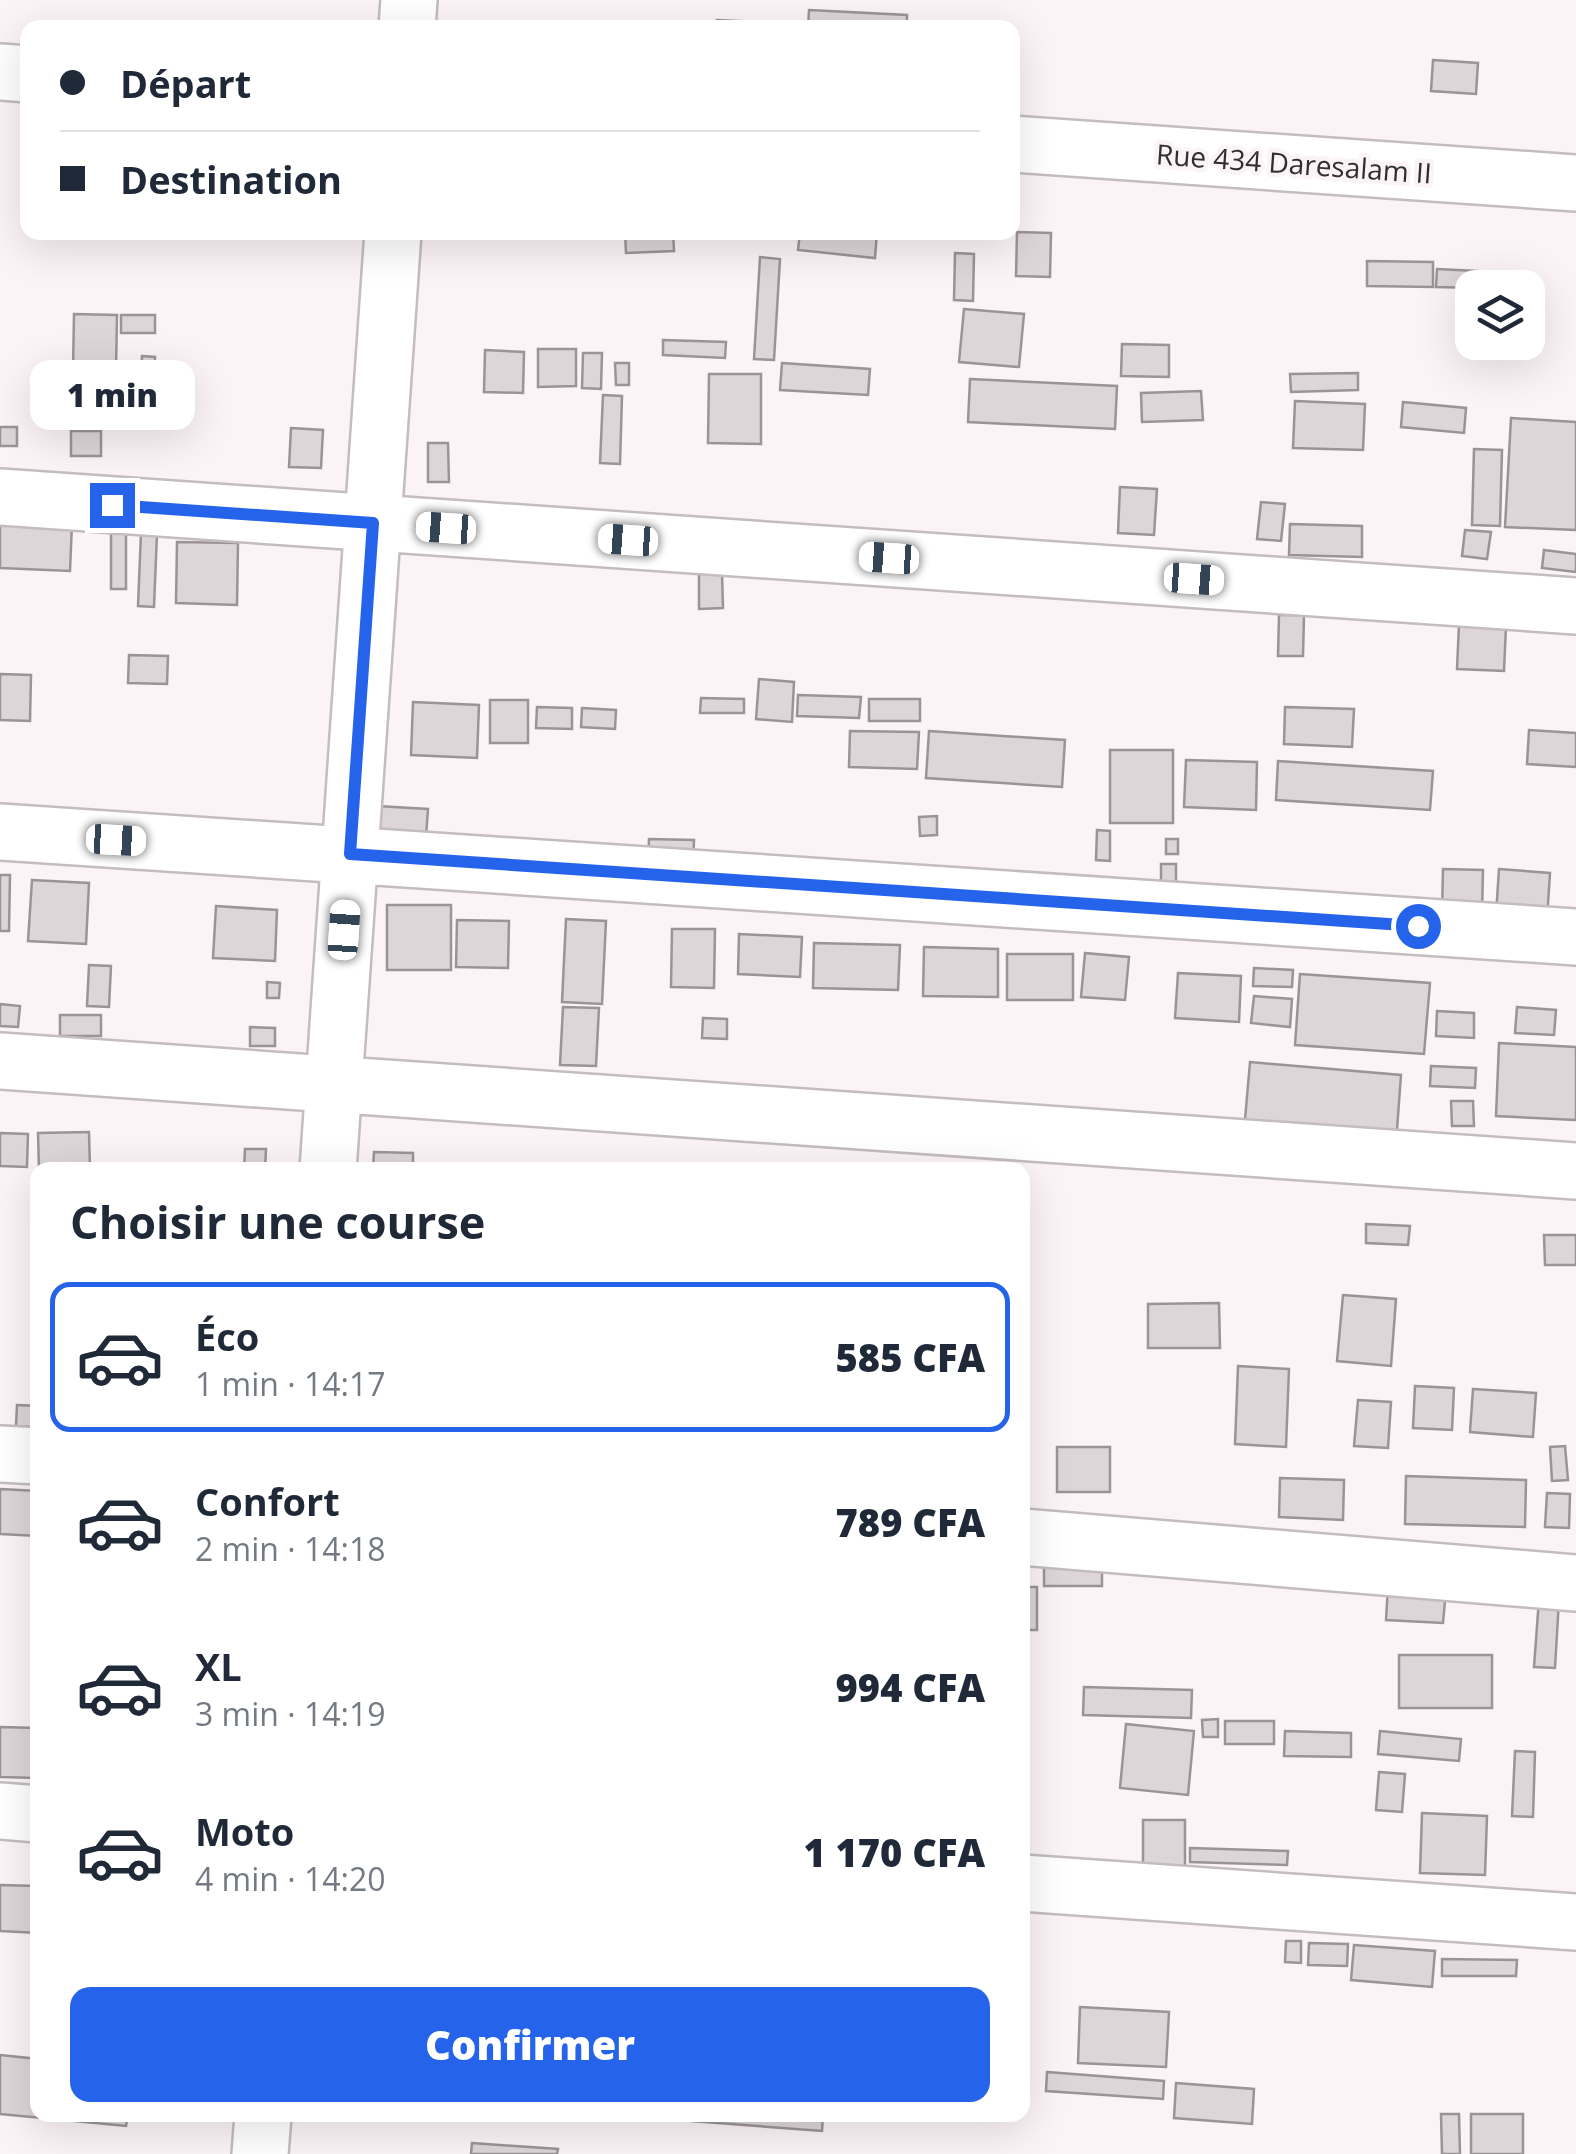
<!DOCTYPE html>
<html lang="fr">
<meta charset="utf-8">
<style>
:root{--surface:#fff;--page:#f6f6f7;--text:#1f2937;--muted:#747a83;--line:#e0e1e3;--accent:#2563eb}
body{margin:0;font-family:"Open Sans",sans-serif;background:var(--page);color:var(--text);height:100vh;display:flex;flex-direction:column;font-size:38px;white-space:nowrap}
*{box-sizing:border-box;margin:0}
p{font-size:32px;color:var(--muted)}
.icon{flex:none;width:55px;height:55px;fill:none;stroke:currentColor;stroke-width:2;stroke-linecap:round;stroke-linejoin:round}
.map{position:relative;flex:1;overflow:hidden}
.sheet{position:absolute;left:30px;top:1162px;width:1000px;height:960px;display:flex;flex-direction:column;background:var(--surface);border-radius:20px;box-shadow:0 10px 40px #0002}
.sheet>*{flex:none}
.hud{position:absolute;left:20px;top:20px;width:1000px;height:220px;border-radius:20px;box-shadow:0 10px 40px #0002;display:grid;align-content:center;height:220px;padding:0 40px;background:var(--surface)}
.tools{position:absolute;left:1455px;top:270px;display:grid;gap:20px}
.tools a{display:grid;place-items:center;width:90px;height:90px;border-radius:20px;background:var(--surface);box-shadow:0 10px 40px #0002;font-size:50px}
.end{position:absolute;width:45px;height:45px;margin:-22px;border:12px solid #2563eb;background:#fff;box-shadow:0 0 0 5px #fff}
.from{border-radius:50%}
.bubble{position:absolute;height:70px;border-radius:20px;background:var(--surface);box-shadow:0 10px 40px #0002;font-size:32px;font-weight:800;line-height:70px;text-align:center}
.car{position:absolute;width:30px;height:60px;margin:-30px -15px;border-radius:12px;box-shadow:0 0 8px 2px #0007;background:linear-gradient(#fff 24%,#345 0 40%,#fff 0 76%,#345 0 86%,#fff 0)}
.hud b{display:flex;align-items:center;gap:35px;height:95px;font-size:38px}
.hud b+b{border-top:2px solid var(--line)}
.hud i{width:25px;height:25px;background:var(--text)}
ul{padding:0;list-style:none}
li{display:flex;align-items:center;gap:30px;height:150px;margin:0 20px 15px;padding:0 20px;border:5px solid transparent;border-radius:20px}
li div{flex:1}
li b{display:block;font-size:38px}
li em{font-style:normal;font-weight:800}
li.current{border-color:var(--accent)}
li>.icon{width:90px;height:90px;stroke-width:1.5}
h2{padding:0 40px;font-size:45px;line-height:120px}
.primary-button{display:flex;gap:20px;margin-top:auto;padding:20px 40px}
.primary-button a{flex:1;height:115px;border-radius:20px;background:var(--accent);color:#fff;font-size:40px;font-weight:800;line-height:115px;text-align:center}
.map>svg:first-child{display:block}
</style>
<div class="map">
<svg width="1576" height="2154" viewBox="0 0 1576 2154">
<rect width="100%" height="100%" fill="#fbf3f6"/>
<path fill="#ddd5d8" stroke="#9b9497" stroke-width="2.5" d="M809 10 907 15V28H808Z
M717 20 798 24V28H717Z
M1433 60 1478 63 1476 94 1431 91Z
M625 232H673L674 251 626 253Z
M800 232H877L875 258 798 250Z
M1017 232 1051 233 1050 277 1016 276Z
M955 253 974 254 973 301 954 300Z
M760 257 780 259 774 360 754 359Z
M1367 261 1433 262V287L1367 286Z
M1437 269 1477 271 1476 288 1436 287Z
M964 309 1024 314 1019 367 959 362Z
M74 314 117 315 116 371 73 370Z
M121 315H155V333H121Z
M663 340 726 342 725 358 663 355Z
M1122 344 1169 345V377L1121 376Z
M538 349H576V386L538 387Z
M485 350 524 352 523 393 484 392Z
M583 353H602L601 389 582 388Z
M142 356 155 357 154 402H140Z
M615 363H629V385H616Z
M782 363 870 369 868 395 780 390Z
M1358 373V390L1291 392 1290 374Z
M709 374H761V444L708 443Z
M970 379 1117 386 1115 429 968 422Z
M1201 391 1203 420 1142 422 1141 393Z
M603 395 622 396 620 464 600 463Z
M1295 401 1365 404 1363 450 1293 448Z
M1403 402 1466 408 1464 433 1401 427Z
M1511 418 1576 422V530L1505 527Z
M0 427H17V446H0Z
M291 428 323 430 321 468 289 467Z
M71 431H101V456H71Z
M428 443H448L449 482H428Z
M1474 449 1502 450 1500 526 1472 525Z
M1120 487 1157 489 1154 535 1118 533Z
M1261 502 1285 504 1281 541 1257 539Z
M0 520 72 523 70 571 0 568Z
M1290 524 1362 526V557L1289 555Z
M1465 530 1491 532 1487 559 1462 556Z
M111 532H126V589H111Z
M141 533 157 534 154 607 138 606Z
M177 542 238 543 237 605 176 603Z
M1544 550 1576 554V572L1542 568Z
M699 572H722L723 608 699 609Z
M1279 615H1304L1303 656H1278Z
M1459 624 1506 626 1504 671 1457 669Z
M129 655 168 656 167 684 128 683Z
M0 674 31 675 30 721 0 720Z
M759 679 794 682 792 722 756 719Z
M798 695 861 697 859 718 797 716Z
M701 698 744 699V713H700Z
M869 699H920V721H869Z
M490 700H528V743H490Z
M413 702 479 705 477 758 411 755Z
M537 707 572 708V729L536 728Z
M1285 707 1354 709 1352 747 1284 744Z
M582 708 616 710 615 729 581 727Z
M1529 730 1576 733V767L1527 764Z
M850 731 919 732 917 769 849 767Z
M929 731 1065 740 1062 787 926 778Z
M1110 750H1173V823H1110Z
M1186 760 1257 762 1256 810 1184 807Z
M1278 761 1433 771 1430 810 1276 800Z
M377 806 428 809 426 837 375 834Z
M937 816V835L920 836 919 817Z
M1097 830 1110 831V861L1096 860Z
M649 839 694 840 693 864 648 863Z
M1166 839H1178V854H1166Z
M1161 864H1176V889H1161Z
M1443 869 1483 870 1482 913 1442 912Z
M1499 869 1550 873 1547 919 1496 915Z
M0 875H10L9 931H0Z
M32 880 89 883 86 944 28 941Z
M387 905H451V970H387Z
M216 906 277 910 275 961 213 958Z
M566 919 606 921 602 1004 562 1002Z
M457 920 509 921 508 968 456 967Z
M672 929H715L714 988 671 987Z
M739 934 802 937 800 977 738 974Z
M814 943 900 945 898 990 813 988Z
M924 947 998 949V997L923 996Z
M1085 953 1129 957 1125 1000 1081 997Z
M1007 954H1073V1000H1007Z
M89 965 111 966 109 1007 87 1006Z
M1254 968 1293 970 1292 987 1253 986Z
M1178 973 1241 976 1239 1022 1175 1018Z
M1300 974 1430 983 1424 1054 1295 1045Z
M267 982 280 983 279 998H267Z
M1254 996 1292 999 1290 1027 1251 1023Z
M0 1004 20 1006 18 1027 0 1026Z
M563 1007 599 1008 596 1066 560 1065Z
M1517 1007 1556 1010 1554 1035 1515 1033Z
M1437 1011 1474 1013V1038L1436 1036Z
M60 1015H101V1036H60Z
M703 1018 727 1019V1039L702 1038Z
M250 1027 275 1028V1046H250Z
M1499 1043 1576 1047V1120L1496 1116Z
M1250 1062 1401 1075 1396 1143 1244 1131Z
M1431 1066 1476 1068 1475 1088 1430 1086Z
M1451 1101H1473L1474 1126H1452Z
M89 1132 90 1170H39L38 1133Z
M0 1133 28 1134 27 1167 0 1166Z
M245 1149H266L265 1170H244Z
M374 1152 413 1153V1170L373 1169Z
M1366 1224 1410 1226 1408 1245 1366 1243Z
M1544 1235H1576V1265H1545Z
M1343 1295 1396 1299 1391 1366 1337 1361Z
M1219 1303 1220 1348H1148V1304Z
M1022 1354 1028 1355 1025 1415H1022Z
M1238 1366 1289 1369 1286 1447 1235 1444Z
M1415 1386 1454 1388 1452 1430 1413 1428Z
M1473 1389 1536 1393 1533 1437 1470 1432Z
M1358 1400 1391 1402 1388 1448 1354 1446Z
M17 1405 38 1406V1427L16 1426Z
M1565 1446 1568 1480 1552 1481 1550 1447Z
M1057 1447H1110V1492H1057Z
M1406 1476 1526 1480 1525 1527 1405 1524Z
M1280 1478 1344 1480 1343 1520 1279 1517Z
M0 1489 38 1491V1536L0 1534Z
M1547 1493 1570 1494 1569 1528 1545 1527Z
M1044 1561H1102V1586H1044Z
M1388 1586 1446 1590 1443 1623 1386 1620Z
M1022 1587H1037V1630H1022Z
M1539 1599 1559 1600 1555 1668 1534 1667Z
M1399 1655H1492V1708H1399Z
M1084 1687 1192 1690 1191 1718 1083 1715Z
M1218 1719V1737H1203L1202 1720Z
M1225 1721H1274V1744H1225Z
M1126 1724 1194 1731 1188 1795 1120 1788Z
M0 1727 38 1728V1778L0 1777Z
M1285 1731 1351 1733V1757L1284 1756Z
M1380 1731 1461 1739 1459 1761 1378 1754Z
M1515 1751 1535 1752 1533 1817 1512 1816Z
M1379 1772 1405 1774 1402 1812 1376 1810Z
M1422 1813 1487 1816 1485 1875 1420 1873Z
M1143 1820H1185V1868H1143Z
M1190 1848 1288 1851 1287 1865 1190 1862Z
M0 1885 38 1886V1933L0 1931Z
M1286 1941H1301V1963L1285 1962Z
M1309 1943 1348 1944 1347 1966 1308 1965Z
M1354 1945 1435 1951 1432 1987 1351 1980Z
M1442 1959 1517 1960 1516 1976H1442Z
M1080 2007 1169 2012 1166 2067 1078 2063Z
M0 2055 38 2059V2115H128L126 2126 0 2114Z
M1047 2072 1164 2081 1163 2099 1046 2091Z
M1176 2083 1254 2089 1252 2124 1174 2118Z
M1441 2114H1459L1460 2154H1442Z
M1471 2114H1523V2154H1471Z
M692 2115H823L822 2131 692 2121Z
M472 2143 558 2149 557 2154H471Z"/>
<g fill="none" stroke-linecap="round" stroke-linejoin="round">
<defs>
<path id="minor" d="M407 28 409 0
M0 72 28 74
M1012 144 1576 183
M0 497 1576 606
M0 832 1576 937
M0 1061 1576 1171
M328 1170 393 232
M0 1454 38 1456
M1022 1537 1576 1583
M0 1811 38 1814
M1022 1883 1576 1922
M260 2154 263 2115"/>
</defs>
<use href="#minor" stroke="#c4bcbf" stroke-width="60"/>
<use href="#minor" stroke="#fff" stroke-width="55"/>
</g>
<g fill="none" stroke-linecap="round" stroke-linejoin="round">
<path stroke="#2563eb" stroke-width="12" d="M112 505 373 523 350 854 1418 926"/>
</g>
<g text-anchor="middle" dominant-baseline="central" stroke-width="9" stroke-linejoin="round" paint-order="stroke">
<g font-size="28" fill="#302e2f" stroke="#fbf3f6">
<text transform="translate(1294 163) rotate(4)">Rue 434 Daresalam II</text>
</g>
</g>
</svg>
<div class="tools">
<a><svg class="icon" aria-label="layers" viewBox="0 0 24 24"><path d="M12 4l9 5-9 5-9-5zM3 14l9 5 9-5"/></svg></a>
</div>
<i class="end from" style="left:1418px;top:926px"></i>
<i class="end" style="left:112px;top:505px"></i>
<div class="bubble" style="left:30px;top:360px;width:165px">1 min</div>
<i class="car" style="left:446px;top:528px;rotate:274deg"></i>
<i class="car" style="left:628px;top:540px;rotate:274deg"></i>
<i class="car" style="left:889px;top:558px;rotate:274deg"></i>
<i class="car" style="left:1194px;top:579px;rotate:94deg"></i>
<i class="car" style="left:116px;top:840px;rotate:93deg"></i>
<i class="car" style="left:344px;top:930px;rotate:4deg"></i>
<div class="hud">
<b><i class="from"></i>Départ</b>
<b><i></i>Destination</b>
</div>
<section class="sheet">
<h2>Choisir une course</h2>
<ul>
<li class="current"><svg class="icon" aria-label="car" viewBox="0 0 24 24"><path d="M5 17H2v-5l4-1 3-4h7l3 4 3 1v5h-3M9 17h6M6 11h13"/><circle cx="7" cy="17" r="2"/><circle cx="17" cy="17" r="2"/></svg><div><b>Éco</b><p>1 min · 14:17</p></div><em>585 CFA</em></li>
<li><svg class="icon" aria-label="car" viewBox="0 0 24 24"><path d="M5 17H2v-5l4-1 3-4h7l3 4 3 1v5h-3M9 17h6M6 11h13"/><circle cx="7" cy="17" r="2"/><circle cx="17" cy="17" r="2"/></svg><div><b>Confort</b><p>2 min · 14:18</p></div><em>789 CFA</em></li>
<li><svg class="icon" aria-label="car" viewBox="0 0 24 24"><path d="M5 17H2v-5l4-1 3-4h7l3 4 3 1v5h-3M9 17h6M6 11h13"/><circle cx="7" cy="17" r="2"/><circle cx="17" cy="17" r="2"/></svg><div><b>XL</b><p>3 min · 14:19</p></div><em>994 CFA</em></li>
<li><svg class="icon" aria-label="car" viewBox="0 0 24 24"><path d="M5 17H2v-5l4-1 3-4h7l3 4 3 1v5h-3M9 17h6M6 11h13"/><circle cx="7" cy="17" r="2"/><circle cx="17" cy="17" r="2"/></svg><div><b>Moto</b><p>4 min · 14:20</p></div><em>1 170 CFA</em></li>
</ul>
<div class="primary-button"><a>Confirmer</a></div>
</section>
</div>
